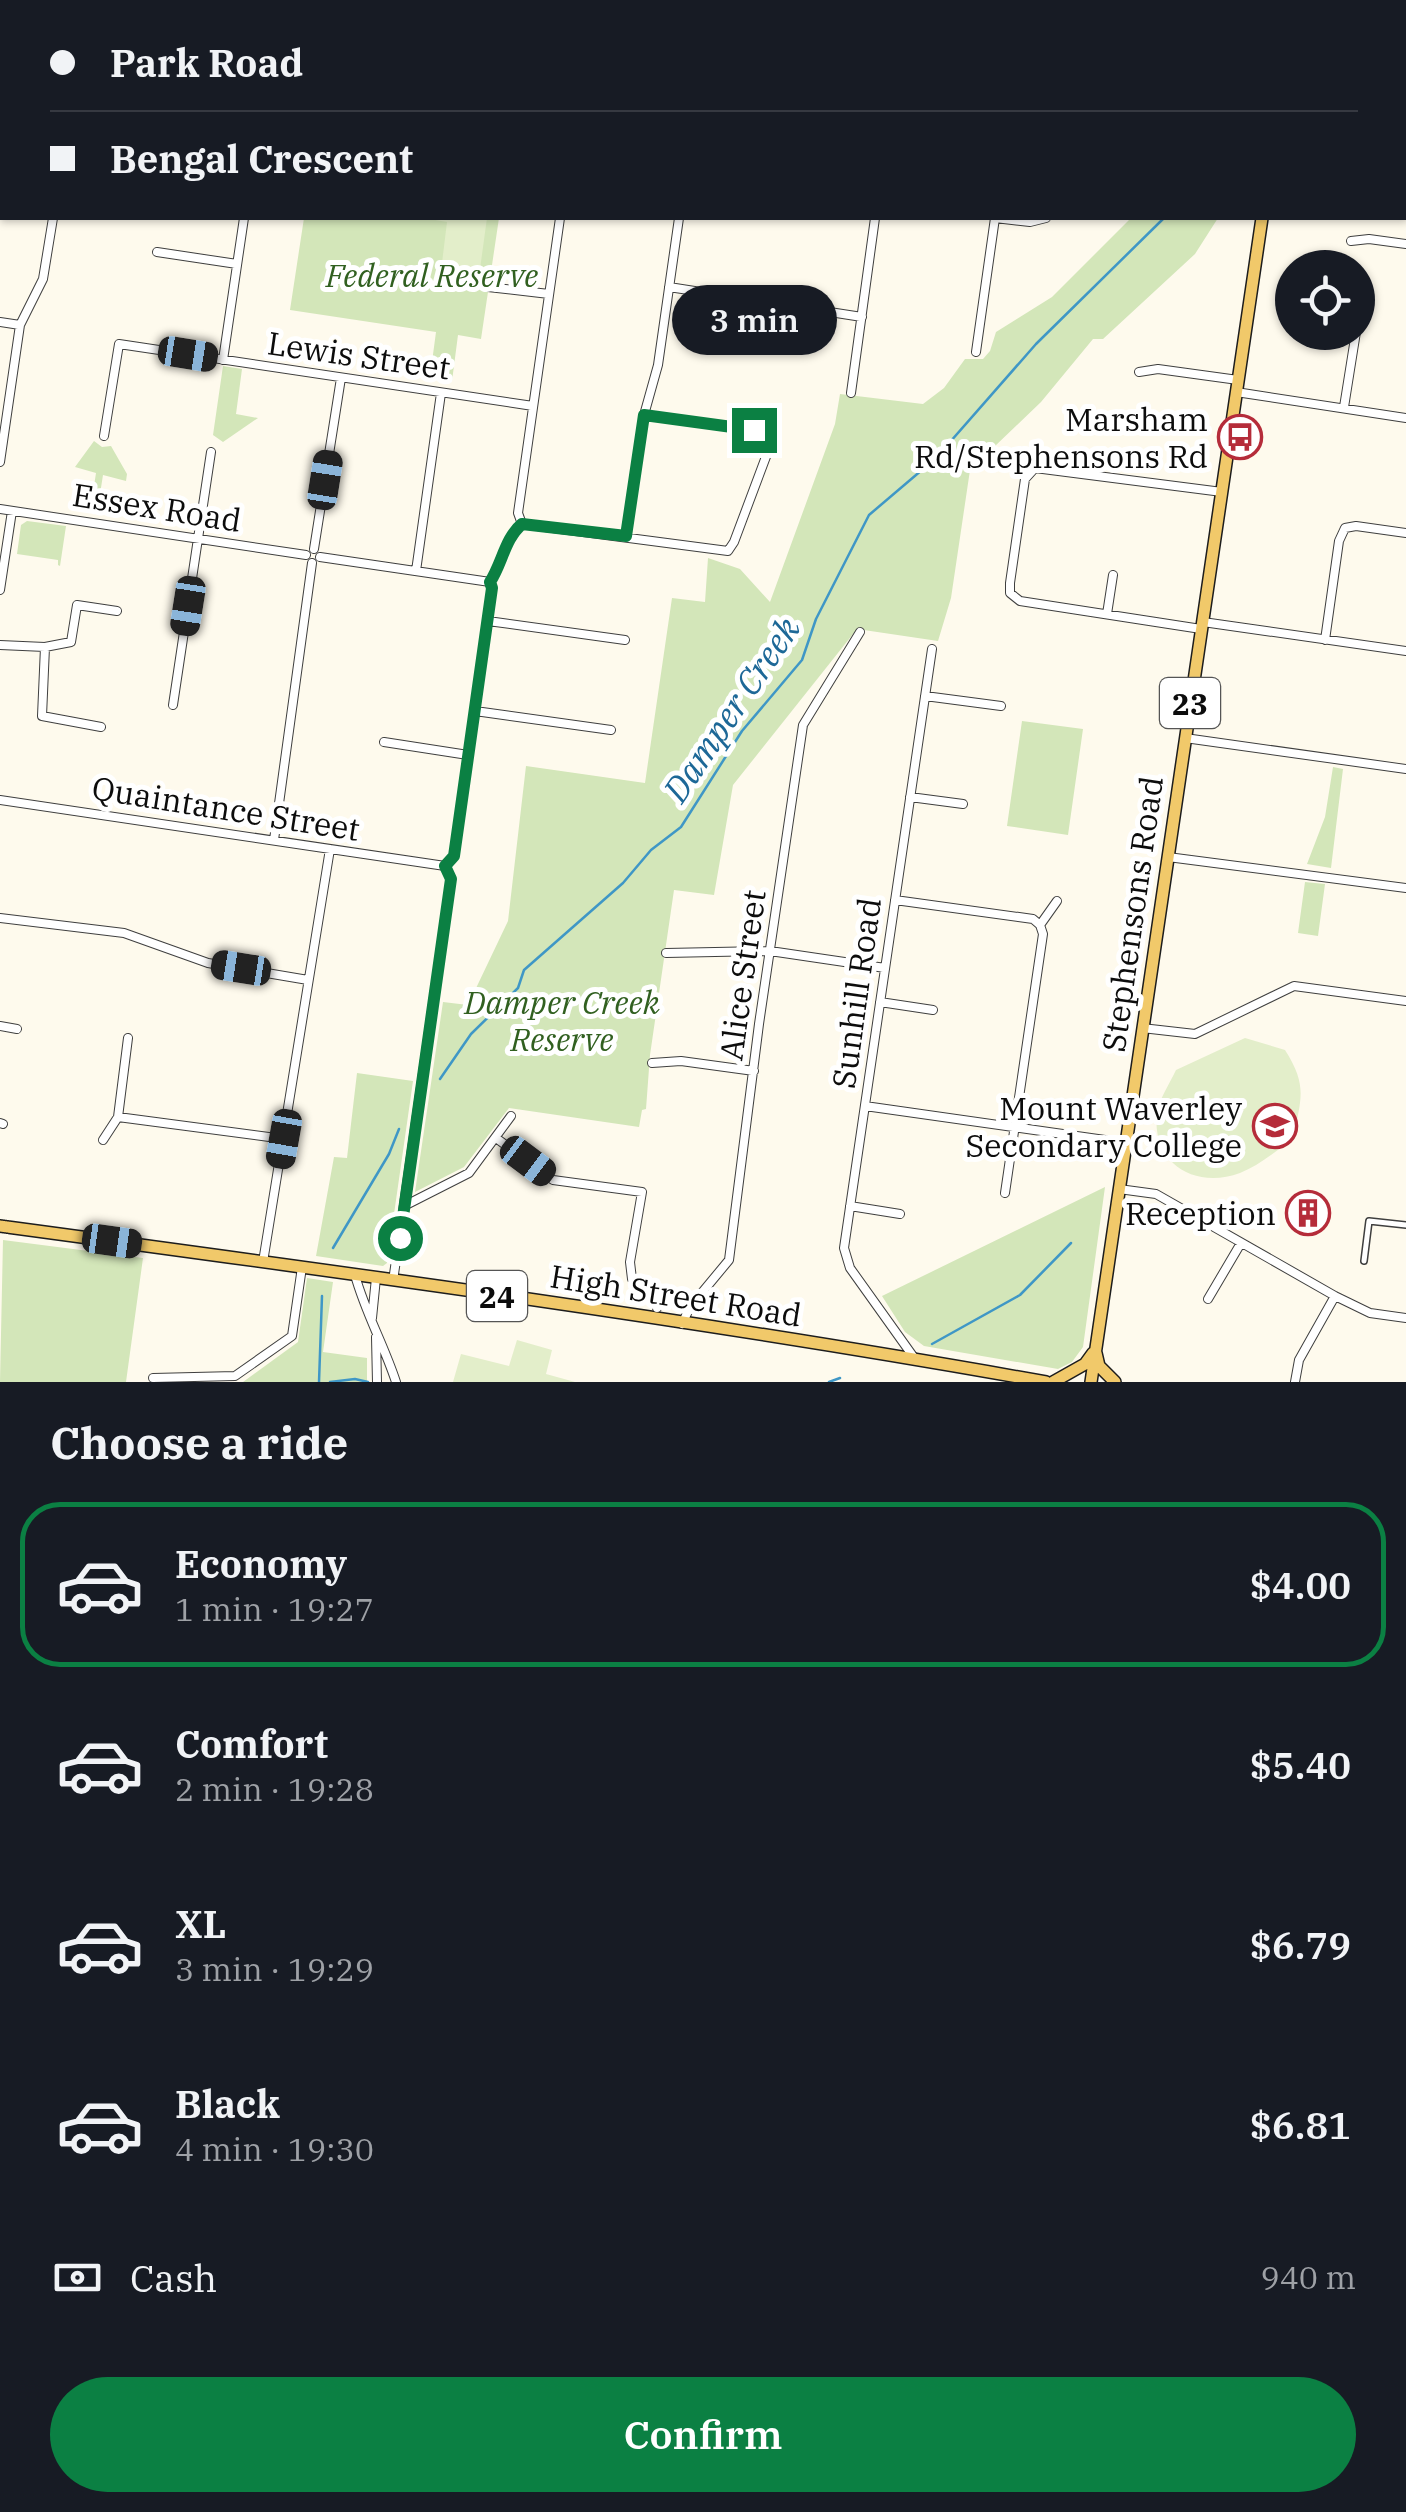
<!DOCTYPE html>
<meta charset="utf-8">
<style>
:root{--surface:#171b24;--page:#20242c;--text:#f1f3f6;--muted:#9ea1a6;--line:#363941;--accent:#0b8043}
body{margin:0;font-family:"IBM Plex Serif",serif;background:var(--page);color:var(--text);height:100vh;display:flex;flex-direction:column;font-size:38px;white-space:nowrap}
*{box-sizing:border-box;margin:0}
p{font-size:32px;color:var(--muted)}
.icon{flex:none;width:55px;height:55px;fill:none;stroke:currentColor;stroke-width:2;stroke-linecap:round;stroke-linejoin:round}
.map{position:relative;height:1382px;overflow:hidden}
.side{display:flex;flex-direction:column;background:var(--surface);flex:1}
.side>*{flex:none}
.banner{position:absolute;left:0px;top:0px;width:1408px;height:220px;box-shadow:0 2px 8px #0004;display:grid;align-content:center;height:220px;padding:0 50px;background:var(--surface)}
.buttons{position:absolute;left:1275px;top:250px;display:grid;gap:20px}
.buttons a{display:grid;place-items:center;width:100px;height:100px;border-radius:50%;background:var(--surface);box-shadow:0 2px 8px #0004;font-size:50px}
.end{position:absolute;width:45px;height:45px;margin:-22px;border:12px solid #0b8043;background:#fff;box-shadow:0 0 0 5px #fff}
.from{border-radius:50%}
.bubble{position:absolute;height:70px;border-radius:35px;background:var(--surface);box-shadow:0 2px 8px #0004;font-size:32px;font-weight:600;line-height:70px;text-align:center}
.car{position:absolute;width:30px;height:60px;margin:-30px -15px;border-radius:12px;box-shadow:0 0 8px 2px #0007;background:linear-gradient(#222 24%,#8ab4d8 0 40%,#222 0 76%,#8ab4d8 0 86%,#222 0)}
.banner b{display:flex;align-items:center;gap:35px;height:95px;font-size:38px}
.banner b+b{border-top:2px solid var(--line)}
.banner i{width:25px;height:25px;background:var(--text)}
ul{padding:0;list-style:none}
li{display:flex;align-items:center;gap:30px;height:165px;margin:0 20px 15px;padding:0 30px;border:5px solid transparent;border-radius:40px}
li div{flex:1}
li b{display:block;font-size:38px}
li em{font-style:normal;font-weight:600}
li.current{border-color:var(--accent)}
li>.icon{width:90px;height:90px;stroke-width:1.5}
h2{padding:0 50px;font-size:45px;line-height:120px}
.pay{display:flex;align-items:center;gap:25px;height:110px;padding:0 50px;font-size:38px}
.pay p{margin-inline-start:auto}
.cta{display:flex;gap:20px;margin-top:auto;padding:20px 50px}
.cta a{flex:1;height:115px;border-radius:60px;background:var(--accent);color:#fff;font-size:40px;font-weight:600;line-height:115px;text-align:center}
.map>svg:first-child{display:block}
</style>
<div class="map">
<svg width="1406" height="1382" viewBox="0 0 1406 1382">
<rect width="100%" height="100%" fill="#fefaed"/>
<path fill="#d3e6b9" d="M304 218H499L481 339 458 335 452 381 430 377 436 332 290 310Z
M1131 218H1218L1195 254 1103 339H1093L1041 402 970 470 951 598 938 641 857 629 733 785 714 895 674 890 650 1055 646 1109 642 1110 639 1127 509 1108 464 1167 415 1192 443 1002 468 1005 508 921 526 766 645 783 672 598 705 602 708 558 740 569 770 602 835 424 840 394 923 404 944 388 965 359H983L990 351 996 332 1052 297Z
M223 366 242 369 236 414 258 418 223 442 213 435Z
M94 441 102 447 111 446 127 474 126 481 103 475 97 513 90 512 96 473 75 467Z
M27 521 66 526 60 566 58 565V560L17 554 21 525Z
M1022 721 1083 729 1068 835 1007 826Z
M1333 767 1343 769 1331 868 1307 864 1325 817Z
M1305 882 1325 884 1318 936 1298 933Z
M357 1073 413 1081 387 1263 383 1266 316 1256 334 1157 347 1158Z
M1105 1187 1083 1347 1072 1362 1058 1369 924 1346 905 1332 882 1296Z
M3 1240 143 1258 126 1382H0Z
M307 1278 333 1282 323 1352 367 1358V1382H243L298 1342Z"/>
<path fill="#e3eeca" d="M424 218H487L480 269 442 263 447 222Z
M1245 1038 1285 1050C1308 1086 1301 1099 1293 1139 1276 1151 1258 1166 1240 1173 1195 1190 1151 1163 1157 1113 1159 1099 1170 1083 1176 1070Z
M517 1340 552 1350 546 1374 575 1382H453L461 1354 509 1366Z"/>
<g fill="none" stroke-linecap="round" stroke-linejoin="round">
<path stroke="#3f97c6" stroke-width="2.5" d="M440 1079 471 1034 518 988 524 970 623 883 651 850 681 827 742 731 802 660 816 619 869 515 936 458 1036 344 1164 218
M333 1248 389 1154 399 1129
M932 1344 1020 1295 1071 1243
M319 1382 322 1296
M330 1382 355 1379 368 1382
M829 1382 840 1378"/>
<defs>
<path id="pedestrian" d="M1364 1261 1369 1221 1406 1225"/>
<path id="minor" d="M386 0 396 2
M1099 0 1115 2
M3 2 4 0
M276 2V0
M484 2V0
M590 2 591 0
M710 2V0
M907 2 908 0
M1027 2V0
M1201 2 1203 0
M1 21 2 9
M0 30 2 29
M1405 124H1406
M0 143 2 144
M995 218 1030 222 1046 218
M1351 241 1369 239 1406 244
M157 252 237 264
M488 287 549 294
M669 287 862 317
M0 322 20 325
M976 352 995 218
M223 360 244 218
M1139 372 1158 369 1238 380
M1236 392 1406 418
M851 393 875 218
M1344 407 1356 332
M104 436 119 344 533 406
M0 462 20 325 43 279 53 218
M0 509 306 555
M522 524 728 551 734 542 770 446 764 435 754 430 644 415
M626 536 644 415 658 365 679 218
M314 549 341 378
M320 557 490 582
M416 571 441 393
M490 582C502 564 505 538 522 524L518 513 560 218
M0 590 12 511
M1107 614 1113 575
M488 621 625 640
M1203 622 1406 651
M1201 629 1020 601 1010 593V583L1025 479 1035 468 1222 492
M1325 640 1339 541 1345 528 1356 526 1406 533
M0 645 45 647
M925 696 1001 706
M173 705 211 452
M475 711 611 730
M101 727 42 716 45 647 71 642 77 605 117 611
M1185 738 1406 769
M384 742 468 755
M910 797 963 804
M0 800 445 866
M274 840 312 563
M1168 857 1406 888
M895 900 1033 919 1040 925
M0 918 124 933 208 963 308 980
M666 953 770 951 885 968
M880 1002 933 1010
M0 1026 17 1029
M1142 1028 1195 1034 1294 986 1406 1001
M652 1063 681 1061 754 1071
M865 1106 1126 1143
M118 1117 284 1139
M0 1123 3 1124
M496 1138 553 1180 642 1192 630 1262 632 1279 657 1297V1308
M103 1140 118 1117 128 1038
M1119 1189 1156 1194 1335 1296 1370 1313 1406 1318
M1005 1193 1043 934 1040 925 1057 901
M404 1206 469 1173 511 1116
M850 1206 900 1214
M263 1262 330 849
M355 1275C365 1312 384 1345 396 1382
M393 1281 451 879 445 866 454 856 492 588 490 582
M1208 1299 1241 1243
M372 1318 376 1278
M682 1324 690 1307 729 1260 759 1024 803 725 860 632
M376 1337 377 1382
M915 1359 850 1268 844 1248 932 649
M153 1378 235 1376 292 1336 302 1267
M1295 1382 1299 1360 1335 1296"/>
<path id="primary" d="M1292 2V0
M0 1226C349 1273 699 1320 1046 1382
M1096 1353 1099 1366 1115 1382
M1053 1382 1085 1364 1093 1353
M1091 1382 1262 218"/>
</defs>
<use href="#pedestrian" stroke="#3f3f3f" stroke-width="8"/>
<use href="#minor" stroke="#3f3f3f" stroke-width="10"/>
<use href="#primary" stroke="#1d1d1d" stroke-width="14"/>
<use href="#pedestrian" stroke="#fff" stroke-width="5"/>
<use href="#minor" stroke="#fff" stroke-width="8"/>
<use href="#primary" stroke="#f1c96a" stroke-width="11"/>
</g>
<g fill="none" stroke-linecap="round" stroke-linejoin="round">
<path stroke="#0b8043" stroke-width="12" d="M400 1238 451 879 445 866 454 856 492 588 490 582C502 564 505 538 522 524L626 536 644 415 754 430"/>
</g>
<defs>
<symbol id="bus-ring" viewBox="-11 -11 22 22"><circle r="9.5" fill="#fff" stroke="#b52c3a" stroke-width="1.5"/><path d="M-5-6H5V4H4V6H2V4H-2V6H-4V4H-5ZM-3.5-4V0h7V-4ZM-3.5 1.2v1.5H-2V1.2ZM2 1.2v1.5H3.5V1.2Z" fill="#b52c3a"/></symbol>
<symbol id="school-ring" viewBox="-11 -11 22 22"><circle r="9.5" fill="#fff" stroke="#b52c3a" stroke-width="1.5"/><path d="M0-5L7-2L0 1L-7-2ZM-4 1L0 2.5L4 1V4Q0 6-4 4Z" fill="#b52c3a"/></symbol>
<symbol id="building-ring" viewBox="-11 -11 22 22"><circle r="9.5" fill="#fff" stroke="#b52c3a" stroke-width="1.5"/><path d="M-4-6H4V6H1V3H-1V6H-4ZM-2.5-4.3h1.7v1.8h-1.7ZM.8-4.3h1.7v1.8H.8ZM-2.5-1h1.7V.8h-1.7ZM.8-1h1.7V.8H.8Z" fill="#b52c3a"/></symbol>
</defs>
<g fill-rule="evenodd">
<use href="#bus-ring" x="1215" y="412" width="50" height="50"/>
<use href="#school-ring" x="1250" y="1101" width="50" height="50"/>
<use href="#building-ring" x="1283" y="1188" width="50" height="50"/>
</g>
<g text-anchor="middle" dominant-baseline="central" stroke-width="10" stroke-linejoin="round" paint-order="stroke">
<g fill="#fff" stroke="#555" stroke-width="2.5">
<rect x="1160" y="678" width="60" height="50" rx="8"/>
<rect x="467" y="1271" width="60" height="50" rx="8"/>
</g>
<g font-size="30" font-weight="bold" fill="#0c0c0c">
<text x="1190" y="703">23</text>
<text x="497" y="1296">24</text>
</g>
<g font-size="32" font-style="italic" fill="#316020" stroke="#fff">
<text x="432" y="275">Federal Reserve</text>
<text x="562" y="1002">Damper Creek<tspan x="562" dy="37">Reserve</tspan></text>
</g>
<g font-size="32" fill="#0c0c0c" stroke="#fff">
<text transform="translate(359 355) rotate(8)">Lewis Street</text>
<text transform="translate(157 507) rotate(9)">Essex Road</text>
<text transform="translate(226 808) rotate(9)">Quaintance Street</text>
<text transform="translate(1132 914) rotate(-82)">Stephensons Road</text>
<text transform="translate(742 975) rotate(-82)">Alice Street</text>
<text transform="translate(856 993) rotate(-82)">Sunhill Road</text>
<text transform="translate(676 1295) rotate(9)">High Street Road</text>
</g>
<g font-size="32" fill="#0c0c0c" stroke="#fff" text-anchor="end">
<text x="1208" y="419">Marsham<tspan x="1208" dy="37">Rd/Stephensons Rd</tspan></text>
<text x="1242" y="1108">Mount Waverley<tspan x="1242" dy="37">Secondary College</tspan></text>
<text x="1276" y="1213">Reception</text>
</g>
<g font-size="35" font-style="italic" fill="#1d6897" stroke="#fff">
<text transform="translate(731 709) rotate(-56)">Damper Creek</text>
</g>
</g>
</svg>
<div class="buttons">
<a><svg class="icon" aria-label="locate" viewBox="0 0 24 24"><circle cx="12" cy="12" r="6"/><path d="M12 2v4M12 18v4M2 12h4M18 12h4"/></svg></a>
</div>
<i class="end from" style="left:400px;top:1238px"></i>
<i class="end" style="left:754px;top:430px"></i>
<div class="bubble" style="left:672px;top:285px;width:165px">3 min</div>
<i class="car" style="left:188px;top:354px;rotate:99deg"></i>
<i class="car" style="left:325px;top:480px;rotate:9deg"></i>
<i class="car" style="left:188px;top:606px;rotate:189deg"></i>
<i class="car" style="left:241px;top:968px;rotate:279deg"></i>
<i class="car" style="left:284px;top:1139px;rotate:190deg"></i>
<i class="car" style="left:528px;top:1161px;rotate:127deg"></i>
<i class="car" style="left:112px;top:1241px;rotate:98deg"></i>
<div class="banner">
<b><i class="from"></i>Park Road</b>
<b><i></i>Bengal Crescent</b>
</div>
</div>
<section class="side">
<h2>Choose a ride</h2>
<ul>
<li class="current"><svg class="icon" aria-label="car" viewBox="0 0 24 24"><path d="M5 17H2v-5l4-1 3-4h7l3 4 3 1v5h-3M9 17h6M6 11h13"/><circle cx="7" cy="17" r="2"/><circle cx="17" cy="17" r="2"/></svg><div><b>Economy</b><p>1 min · 19:27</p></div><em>$4.00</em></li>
<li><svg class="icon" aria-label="car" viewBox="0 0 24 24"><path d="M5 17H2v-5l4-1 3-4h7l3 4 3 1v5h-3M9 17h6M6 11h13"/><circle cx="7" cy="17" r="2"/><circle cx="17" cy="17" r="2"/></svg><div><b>Comfort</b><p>2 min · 19:28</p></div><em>$5.40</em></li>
<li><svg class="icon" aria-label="car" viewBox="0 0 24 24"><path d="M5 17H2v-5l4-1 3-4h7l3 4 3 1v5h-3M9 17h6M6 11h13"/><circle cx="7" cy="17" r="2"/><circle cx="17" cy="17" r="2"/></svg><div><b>XL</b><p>3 min · 19:29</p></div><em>$6.79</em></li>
<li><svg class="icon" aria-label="car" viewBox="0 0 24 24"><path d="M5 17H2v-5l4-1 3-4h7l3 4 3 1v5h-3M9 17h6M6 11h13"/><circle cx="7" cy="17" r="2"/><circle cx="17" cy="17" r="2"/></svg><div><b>Black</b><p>4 min · 19:30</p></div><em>$6.81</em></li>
</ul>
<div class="pay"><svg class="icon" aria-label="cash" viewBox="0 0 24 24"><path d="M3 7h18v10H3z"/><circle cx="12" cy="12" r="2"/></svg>Cash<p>940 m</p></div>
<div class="cta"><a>Confirm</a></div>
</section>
